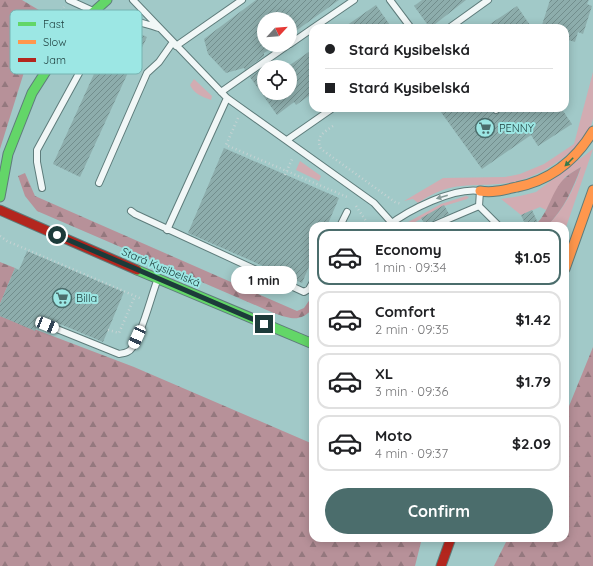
<!DOCTYPE html>
<meta charset="utf-8">
<style>
:root{--surface:#fff;--page:#f2f2f2;--text:#202124;--muted:#757577;--line:#e0e0e0;--accent:#4b6d6c}
body{margin:0;font-family:Quicksand,sans-serif;background:var(--page);color:var(--text);height:100vh;display:flex;flex-direction:column;font-size:15px;white-space:nowrap}
*{box-sizing:border-box;margin:0}
p{font-size:13px;color:var(--muted)}
.icon{flex:none;width:22px;height:22px;fill:none;stroke:currentColor;stroke-width:2;stroke-linecap:round;stroke-linejoin:round}
.map{position:relative;flex:1;overflow:hidden}
.drawer{position:absolute;left:309px;top:222px;width:260px;height:320px;display:flex;flex-direction:column;background:var(--surface);border-radius:12px;box-shadow:0 2px 10px #0003}
.drawer>*{flex:none}
.banner{position:absolute;left:309px;top:24px;width:260px;height:88px;border-radius:12px;box-shadow:0 2px 10px #0003;display:grid;align-content:center;height:88px;padding:0 16px;background:var(--surface)}
.needle{width:26px;rotate:64deg}
.controls{position:absolute;left:257px;top:12px;display:grid;gap:8px}
.controls a{display:grid;place-items:center;width:40px;height:40px;border-radius:50%;background:var(--surface);box-shadow:0 2px 10px #0003;font-size:20px}
.end{position:absolute;width:18px;height:18px;margin:-9px;border:5px solid #1c3b3a;background:#fff;box-shadow:0 0 0 2px #fff}
.from{border-radius:50%}
.bubble{position:absolute;height:28px;border-radius:14px;background:var(--surface);box-shadow:0 2px 10px #0003;font-size:13px;font-weight:700;line-height:28px;text-align:center}
.car{position:absolute;width:12px;height:24px;margin:-12px -6px;border-radius:5px;box-shadow:0 0 3px 1px #0007;background:linear-gradient(#fff 24%,#345 0 40%,#fff 0 76%,#345 0 86%,#fff 0)}
.banner b{display:flex;align-items:center;gap:14px;height:38px;font-size:15px}
.banner b+b{border-top:1px solid var(--line)}
.banner i{width:10px;height:10px;background:var(--text)}
ul{padding:7px 0 0;list-style:none}
li{display:flex;align-items:center;gap:12px;height:56px;margin:0 8px 6px;padding:0 8px;border:2px solid var(--line);border-radius:12px}
li div{flex:1}
li b{display:block;font-size:15px}
li em{font-style:normal;font-weight:700}
li.current{border-color:var(--accent)}
li>.icon{width:36px;height:36px;stroke-width:1.5}
.cta{display:flex;gap:8px;margin-top:auto;padding:8px 16px}
.cta a{flex:1;height:46px;border-radius:24px;background:var(--accent);color:#fff;font-size:16px;font-weight:700;line-height:46px;text-align:center}
.map>svg:first-child{display:block}
</style>
<div class="map">
<svg width="593" height="566" viewBox="0 0 593 566">
<defs>
<pattern id="forest-firs" width="22" height="20" patternUnits="userSpaceOnUse"><rect width="22" height="20" fill="#b79199"/><path d="M5 1l3.5 6h-7zM16 11l3.5 6h-7z" fill="#94787e"/></pattern>
<pattern id="building-hatch" width="6" height="6" patternUnits="userSpaceOnUse"><rect width="6" height="6" fill="#8dadac"/><path d="M-1 1l2-2M0 6l6-6M5 7l2-2" fill="none" stroke="#728e8d"/></pattern>
</defs>
<rect width="100%" height="100%" fill="#a1c9c8"/>
<path fill="#d2acb2" d="M593 72C593 87 593 103 593 118 589 148 536 180 508 183 470 188 453 179 418 203L413 199 404 201 443 178 505 177 520 174 544 164 574 144Z
M194 79 212 96 211 100C203 97 194 94 190 85Z
M593 149 565 230V226H547C563 210 575 189 581 167L565 177 546 210 540 207 521 215 501 199 520 196 536 192Z
M300 161 321 176 319 181 296 170Z
M466 196 469 197 467 199 444 206 408 226H401L441 204Z"/>
<path fill="url(#forest-firs)" d="M0 0H22L49 16 30 53 0 149Z
M581 167C573 189 564 209 547 226H534C549 214 551 190 566 177 570 173 576 170 581 167Z
M25 173 35 196 297 311 304 308 313 295V309C299 322 293 319 276 314L37 211 25 196 18 176Z
M0 262 15 268 0 304Z
M0 316 134 367 313 444V538H422L415 566H0Z
M593 347V566H494L508 538H565V416Z"/>
<path fill="url(#building-hatch)" d="M256 0H339L290 35V19H264V45H275L264 53V56L245 70 244 68 226 73 208 54 204 39Z
M422 0H466L430 28 414 6Z
M550 0H589L587 4 592 6 583 34 578 32 575 42 565 39V28H541Z
M376 5 392 28H343Z
M517 6 532 28H484Z
M121 25 147 37 139 54 137 53 80 177 53 164 115 28Z
M313 49V93L296 105 294 102 277 115 250 77 264 67V93H290V65Z
M438 108H491L492 112 496 114 500 112V108H561L572 124 538 146 531 135 482 169Z
M224 148 339 198 327 226H313V257L302 283 188 233Z
M444 205 449 214 430 222 426 226 421 218Z
M532 210 538 223 526 226 521 215Z
M27 251 124 292 103 342 41 316 35 331 0 316V304L15 268 19 270Z"/>
<g fill="none" stroke-linecap="round" stroke-linejoin="round">
<defs>
<path id="lane" d="M69 0 93 11
M133 0 227 98 374 203 392 223
M390 0 411 28
M313 28 354 0
M449 28 488 0
M290 44 313 28
M176 46 242 0
M221 92 288 45
M495 108 496 110
M287 140 333 108
M99 183 147 73 159 62 173 42
M42 188 37 162V150L101 33C122 12 133 21 159 28
M131 211 135 214 304 292 309 289 313 282
M340 226 347 212
M388 226C408 210 454 187 480 191L479 206 499 226
M432 226 479 206
M167 230 227 98
M47 325 119 354C124 353 129 353 132 348 141 336 151 297 157 281"/>
<path id="fast" d="M0 197 8 154 32 93 71 32 107 0
M137 270 313 344"/>
<path id="slow" d="M480 191C493 193 504 190 517 187 551 180 575 161 593 131
M565 269 593 190"/>
<path id="jam" d="M0 210 137 270
M441 566 451 538"/>
</defs>
<use href="#lane" stroke="#5e7c7b" stroke-width="8"/>
<use href="#fast" stroke="#5e7c7b" stroke-width="11"/>
<use href="#slow" stroke="#5e7c7b" stroke-width="11"/>
<use href="#jam" stroke="#5e7c7b" stroke-width="11"/>
<path stroke="#c6d3d3" stroke-width="2.5" stroke-dasharray="1 3" stroke-linecap="butt" d="M40 49 49 30 64 7
M238 118 226 145 347 197
M333 126C324 132 315 137 321 149L395 202 402 204
M285 175 293 157
M356 206 366 221V226
M0 236 7 241 142 299
M108 330 119 333 135 296"/>
<use href="#lane" stroke="#f1f7f7" stroke-width="6"/>
<use href="#fast" stroke="#63d668" stroke-width="9"/>
<use href="#slow" stroke="#ff974d" stroke-width="9"/>
<use href="#jam" stroke="#b3261e" stroke-width="9"/>
</g>
<defs><path id="oneway-solid" d="M-6-.8H1V-3.2L6.5 0L1 3.2V.8H-6Z"/></defs>
<use fill="#38794c" href="#oneway-solid" transform="translate(569 162) rotate(135)"/>
<use fill="#869998" href="#oneway-solid" transform="translate(442 197) rotate(164)"/>
<g fill="none" stroke-linecap="round" stroke-linejoin="round">
<path stroke="#1c3b3a" stroke-width="5" d="M57 235 264 324"/>
</g>
<defs>
<symbol id="supermarket-ring" viewBox="-11 -11 22 22"><circle r="9.5" fill="#9ce7e4" stroke="#4b6d6c" stroke-width="1.5"/><path d="M-6-5.5h2.5l.6 2H6L4.5 2H-2.5L-4.4-4H-6ZM-1.5 3.2a1.3 1.3 0 1 0 .1 0ZM3 3.2a1.3 1.3 0 1 0 .1 0Z" fill="#4b6d6c"/></symbol>
</defs>
<g fill-rule="evenodd">
<use href="#supermarket-ring" x="474" y="117" width="22" height="22"/>
<use href="#supermarket-ring" x="51" y="287" width="22" height="22"/>
</g>
<g text-anchor="middle" dominant-baseline="central" stroke-width="4" stroke-linejoin="round" paint-order="stroke">
<g font-size="11" fill="#1c3b3a" stroke="#9ce7e4" text-anchor="start">
<text x="499" y="128">PENNY</text>
<text x="76" y="298">Billa</text>
</g>
<g font-size="11" fill="#1c3b3a" stroke="#9ce7e4">
<text transform="translate(161 267) rotate(23)">Stará Kysibelská</text>
</g>
</g>
<rect x="10" y="10" width="132" height="64" rx="6" fill="#9ce7e4" stroke="#76b3b1" stroke-width="1"/>
<rect x="18" y="22" width="18" height="4" fill="#63d668"/>
<rect x="18" y="40" width="18" height="4" fill="#ff974d"/>
<rect x="18" y="58" width="18" height="4" fill="#b3261e"/>
<g font-size="11" fill="#1c3b3a">
<text x="43" y="28">Fast</text>
<text x="43" y="46">Slow</text>
<text x="43" y="64">Jam</text>
</g>
</svg>
<div class="controls">
<a><svg class="needle" viewBox="-14 -14 28 28"><path d="M0-13l5 13h-10z" fill="#e53935"/><path d="M0 13l5-13h-10z" fill="#757577"/></svg></a>
<a><svg class="icon" aria-label="locate" viewBox="0 0 24 24"><circle cx="12" cy="12" r="6"/><path d="M12 2v4M12 18v4M2 12h4M18 12h4"/></svg></a>
</div>
<i class="end from" style="left:57px;top:235px"></i>
<i class="end" style="left:264px;top:324px"></i>
<div class="bubble" style="left:231px;top:266px;width:66px">1 min</div>
<i class="car" style="left:47px;top:325px;rotate:112deg"></i>
<i class="car" style="left:137px;top:337px;rotate:204deg"></i>
<div class="banner">
<b><i class="from"></i>Stará Kysibelská</b>
<b><i></i>Stará Kysibelská</b>
</div>
<section class="drawer">
<ul>
<li class="current"><svg class="icon" aria-label="car" viewBox="0 0 24 24"><path d="M5 17H2v-5l4-1 3-4h7l3 4 3 1v5h-3M9 17h6M6 11h13"/><circle cx="7" cy="17" r="2"/><circle cx="17" cy="17" r="2"/></svg><div><b>Economy</b><p>1 min · 09:34</p></div><em>$1.05</em></li>
<li><svg class="icon" aria-label="car" viewBox="0 0 24 24"><path d="M5 17H2v-5l4-1 3-4h7l3 4 3 1v5h-3M9 17h6M6 11h13"/><circle cx="7" cy="17" r="2"/><circle cx="17" cy="17" r="2"/></svg><div><b>Comfort</b><p>2 min · 09:35</p></div><em>$1.42</em></li>
<li><svg class="icon" aria-label="car" viewBox="0 0 24 24"><path d="M5 17H2v-5l4-1 3-4h7l3 4 3 1v5h-3M9 17h6M6 11h13"/><circle cx="7" cy="17" r="2"/><circle cx="17" cy="17" r="2"/></svg><div><b>XL</b><p>3 min · 09:36</p></div><em>$1.79</em></li>
<li><svg class="icon" aria-label="car" viewBox="0 0 24 24"><path d="M5 17H2v-5l4-1 3-4h7l3 4 3 1v5h-3M9 17h6M6 11h13"/><circle cx="7" cy="17" r="2"/><circle cx="17" cy="17" r="2"/></svg><div><b>Moto</b><p>4 min · 09:37</p></div><em>$2.09</em></li>
</ul>
<div class="cta"><a>Confirm</a></div>
</section>
</div>
